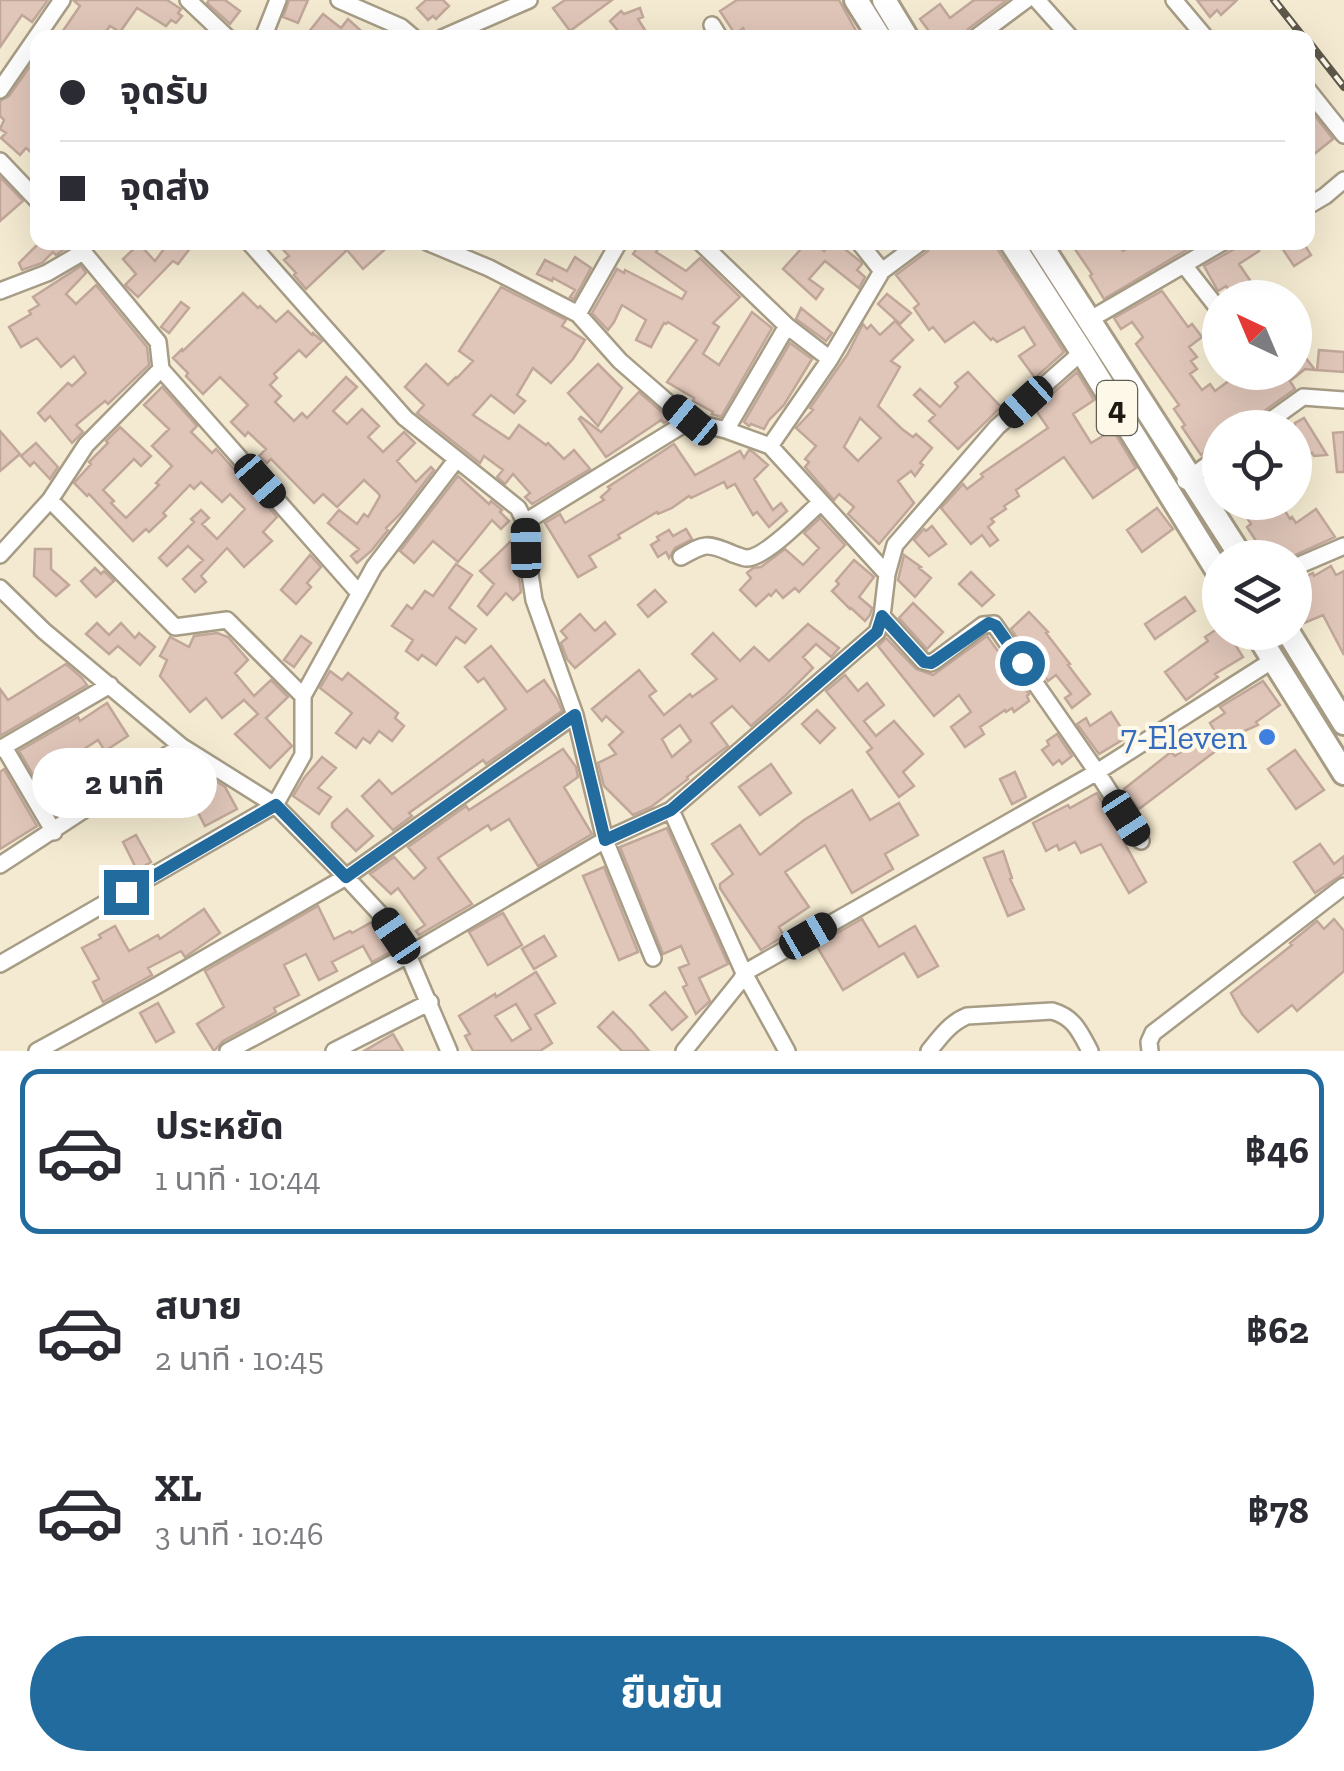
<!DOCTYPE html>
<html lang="th">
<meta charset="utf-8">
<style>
:root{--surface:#fff;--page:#f2f2f3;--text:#2b2b33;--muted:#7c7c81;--line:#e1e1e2;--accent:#216b9f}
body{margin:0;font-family:"Zilla Slab","Noto Sans Thai",serif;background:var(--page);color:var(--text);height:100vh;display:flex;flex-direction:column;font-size:38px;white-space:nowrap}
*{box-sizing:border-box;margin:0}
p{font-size:32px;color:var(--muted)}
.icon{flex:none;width:55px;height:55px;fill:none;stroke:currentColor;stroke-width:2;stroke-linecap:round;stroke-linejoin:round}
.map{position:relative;height:1051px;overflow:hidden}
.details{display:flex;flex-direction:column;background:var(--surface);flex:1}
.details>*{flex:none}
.guide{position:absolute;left:30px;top:30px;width:1285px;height:220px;border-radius:20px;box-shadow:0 10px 40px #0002;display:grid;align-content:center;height:220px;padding:0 30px;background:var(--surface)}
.needle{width:65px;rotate:316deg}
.tools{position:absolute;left:1202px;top:280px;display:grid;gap:20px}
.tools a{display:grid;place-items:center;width:110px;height:110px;border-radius:50%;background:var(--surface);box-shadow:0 10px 40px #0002;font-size:50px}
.end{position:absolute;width:45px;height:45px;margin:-22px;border:12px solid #216b9f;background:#fff;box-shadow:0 0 0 5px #fff}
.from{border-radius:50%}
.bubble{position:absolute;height:70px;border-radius:35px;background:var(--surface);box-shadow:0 10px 40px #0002;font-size:32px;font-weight:800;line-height:70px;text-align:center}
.car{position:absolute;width:30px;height:60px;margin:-30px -15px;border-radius:12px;box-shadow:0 0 8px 2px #0007;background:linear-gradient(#222 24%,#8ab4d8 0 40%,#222 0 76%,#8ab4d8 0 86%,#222 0)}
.guide b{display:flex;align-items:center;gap:35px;height:95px;font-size:38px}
.guide b+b{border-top:2px solid var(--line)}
.guide i{width:25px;height:25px;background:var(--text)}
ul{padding:18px 0 0;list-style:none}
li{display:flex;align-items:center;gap:30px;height:165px;margin:0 20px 15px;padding:0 10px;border:5px solid transparent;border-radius:20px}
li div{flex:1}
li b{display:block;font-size:38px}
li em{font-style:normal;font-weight:800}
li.current{border-color:var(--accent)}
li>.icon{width:90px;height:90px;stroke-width:1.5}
.primary-button{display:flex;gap:20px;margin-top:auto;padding:20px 30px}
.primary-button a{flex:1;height:115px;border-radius:60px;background:var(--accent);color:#fff;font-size:40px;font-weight:800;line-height:115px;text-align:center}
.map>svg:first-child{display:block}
</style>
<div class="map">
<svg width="1344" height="1051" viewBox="0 0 1344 1051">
<rect width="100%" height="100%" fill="#f4ead1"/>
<path fill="#e0c6b9" stroke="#c0a799" stroke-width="2.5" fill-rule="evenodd" d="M0 0H48L32 22 22 15 0 47Z
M73 0H167L181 9 178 13 182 16 176 23 171 20 166 26 137 8 120 32 110 26 101 38H58L80 6Z
M209 0H225L240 11 230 24 207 3Z
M289 0H308L298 23 283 17Z
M426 0H443L449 6 436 19 433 16 428 20 417 8Z
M565 0H612L570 31 553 8Z
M737 0H839L860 38H749L743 28 735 34 720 11Z
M974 0H1007L968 29 964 38H934L920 19 940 4 950 18Z
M1197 0H1237L1221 15 1217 10 1210 17Z
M640 8 643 17 638 19 650 38H624L610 21 621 11 624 14Z
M323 14 341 28 348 19 369 38H304Z
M38 55V158L26 148 20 155 1 138 6 133 0 129 4 120 0 116V101L9 96Z
M1308 107 1333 139 1313 155 1308 149Z
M0 177 23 201 0 221Z
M40 242H64L66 248 56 255 53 252 42 263 22 270 19 263Z
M169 242H195L178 264 173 261 138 297 125 285 136 274 123 259 139 244 155 261Z
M276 242H339L346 251 306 289 294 275 296 273 284 260 289 256Z
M355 242H393L363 269 347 250Z
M641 242H663L656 252 686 271 700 258 740 297 713 323 719 327 703 354 719 365 752 312 772 328 721 417 712 414 713 412 693 401 694 398 667 382 697 340 668 322 666 324 664 323 651 347 636 340 646 320 622 305 614 322 608 330 592 313 617 269 624 273 625 270 682 299 686 292 633 254Z
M790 242H813L824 251 832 242H836L861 262 862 264 857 270 865 277 859 288 825 261 809 279 823 289 816 299 783 269 800 250Z
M932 242H996L998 250 1064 352 1035 378 1019 356 1035 345 1024 327 997 342 993 338 991 340 974 322 945 342 933 327 929 330 914 308 919 304 896 275 928 251Z
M1070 242H1117L1123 251 1137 242H1184L1188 249 1104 299 1090 276 1092 274Z
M1247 242H1254L1259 251 1239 264 1262 298H1234L1226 286 1218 291 1204 266Z
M1278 242H1303L1311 255 1294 266Z
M575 257 591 268 574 299 570 297 575 290 553 278 552 281 537 274 545 260 567 271Z
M81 266 86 273 66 294 76 304 96 285 147 347 149 365 108 404 105 401 76 425 83 432 72 443 50 416 45 421 38 413 68 383 72 386 86 373 74 356 61 367 37 338 21 347 9 327 31 314 29 311 39 305 33 297Z
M501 287 566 320 562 326 585 340 573 359 551 383 533 368 517 395 525 401 514 413 491 395 473 415 509 439 519 425 546 445 548 443 564 459 574 450 590 469 532 504 525 497 530 493 513 474 505 484 497 477 503 470 484 456 480 463 417 413 424 405 405 387 426 364 448 385 456 377 457 378 473 361 459 351Z
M1162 291 1188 327 1192 324 1202 337 1189 347 1197 357 1191 361 1197 369 1190 374 1202 390 1210 384 1215 391 1241 372H1295V344L1315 370 1305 369 1290 381 1295 389 1253 419 1238 428H1220V441L1201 455 1182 427 1185 425 1174 409 1179 405 1136 344 1143 337 1132 322 1121 329 1114 318Z
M243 293 258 308 260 306 276 322 288 311 312 335 313 333 322 341 306 357 299 350 274 374 277 378 270 385 281 396 275 402 294 421 302 413 307 418 346 377 357 387 333 411 347 424 362 409 379 426 368 437 383 452 404 432 415 443 397 461 416 482 431 467 434 470 401 513 386 528 388 530 371 551 357 563 351 556 359 549 328 523 339 510 357 524 364 514 368 517 380 496 378 493 364 480 337 507 323 494 314 503 271 459 267 463 259 456 266 449 248 432 245 436 231 422 248 405 220 377 203 394 186 376 188 373 173 358 182 349 183 351Z
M887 294 911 313 900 324 878 304Z
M181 302 189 308 169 333 161 327Z
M801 308 832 333 826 341 796 319Z
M895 321 913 340 891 361 900 367 878 406 902 429 913 437 916 434 932 448 920 463 923 465 915 476 911 471 898 481 914 503 879 544 848 514 854 507 839 494 834 500 805 467 809 462 805 459 816 446 796 428 813 410 810 408 847 355 863 324 867 329 871 325 880 335ZM860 418 881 438 858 461 844 447Z
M790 343 812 359 784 405 769 420 764 429 751 424 749 426 744 422Z
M1319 350 1344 352V372L1317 370Z
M598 364 622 388 598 426 568 393Z
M968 372 1001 407 958 449 929 421 935 415 914 395 920 389 940 407 958 387 955 383Z
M1077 372 1094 400 1073 414 1091 443 1113 430 1136 468 1093 498 1064 457 1016 490 1019 496 1004 506 1006 509 991 519 994 522 988 527 998 540 990 546 982 535 971 544 941 508 963 484 967 489 983 477 981 474 1048 428 1035 409Z
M162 387 197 426 191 432 212 453 216 449 277 517 263 532 272 541 244 567 227 548 201 576 206 582 195 592 183 579 203 560 188 546 167 566 159 558 194 522 191 519 201 510 209 518 202 524 217 539 245 509 230 494 222 502 201 482 194 489 190 485 163 513 166 516 149 532 146 529 133 541 89 494 87 496 74 483 91 464 89 462 108 443 106 441 120 427 151 456 141 466 134 459 103 490 114 501 111 503 126 518 159 485 156 483 172 466 152 446 169 429 144 405Z
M639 392 670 419 664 423 661 420 606 457 579 419 581 417 601 432Z
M1304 418 1327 455 1314 456 1312 453 1295 463V423Z
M0 431 20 454 0 471Z
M1344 432V472H1337L1333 433Z
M36 443 58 467 50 479 34 462 30 466 21 456Z
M674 444 695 475 740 451 744 458 749 450 753 452 768 465 754 479 773 510 781 503 787 511 769 527 757 512 753 515 735 484 727 488 724 482 691 498 689 496 672 508 658 514 657 512 618 535 620 538 589 556 596 567 578 577 545 523 560 514 565 523 592 507 604 500 601 497 610 489 608 487Z
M458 476 489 504 491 501 502 510 500 512 509 521 501 529 492 520 458 562 433 541 414 563 400 551Z
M1237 502H1267L1273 512 1282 506 1290 519 1292 517 1296 523 1316 509 1335 537 1289 558H1267L1247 527 1251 524Z
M1157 508 1173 529 1142 552 1127 530Z
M820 518 845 545 799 592 795 588 783 598 776 590 771 596 769 594 756 606 740 590 751 578 747 573 753 568 761 567 785 549 803 565 819 548 804 533Z
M932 526 946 544 929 556 914 540 924 529 926 531Z
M686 529 692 539 675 548 669 558 666 552 658 557 651 545 659 540 657 537 669 530 673 536Z
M511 541 515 545 517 561 513 565 518 570 521 592 513 600 506 593 487 615 478 606 494 584 480 571Z
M35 549H51V569L69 585 56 596 34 576Z
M310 555 321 567 307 583 311 587 296 604 281 590Z
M904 555 921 567 919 568 931 578 915 597 898 580Z
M854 560 874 577 859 597 872 608 870 615 865 621 851 608 850 609 832 591 839 584 836 581Z
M456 564 472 575 449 608 476 629 465 643 456 637 436 665 422 655 418 660 406 651 413 640 392 626 407 605 412 609 425 591 433 596Z
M1331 566 1336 575 1344 571V655L1323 615 1304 623 1295 599V581L1313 573 1314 576Z
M95 568 101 574 104 571 114 581 96 597 81 581Z
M971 572 994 595 982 606 959 584Z
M655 590 666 602 648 617 638 605Z
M1185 597 1195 611 1155 639 1145 624Z
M913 603 943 632 927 649 899 618Z
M1029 612 1048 632 1046 633 1070 664 1068 665 1090 694 1072 708 1065 698 1071 694 1056 675 1048 681 1011 629Z
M580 614 595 631 605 622 615 634 575 668 567 659 561 643 567 638 561 631Z
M97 623 109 635 121 623 135 638 139 633 155 647 140 665 118 646 109 654 86 634Z
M808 624 839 648 831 657 816 644 803 657 813 668 786 695 751 726 732 706 711 723 728 746 687 777 688 779 651 807 633 815 604 786 598 763 616 754 609 745 623 732 606 716 602 721 592 709 639 670 656 691 649 696 664 715 690 694 692 697 717 679 692 654 713 633 740 661 754 647 769 661ZM680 725 691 741 672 757 662 739Z
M1220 627V632H1241L1242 635 1233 641 1243 657 1215 674 1218 677 1186 700 1165 672 1208 641 1205 637Z
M217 633 228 637 248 660 235 673 254 696 271 680 288 697 266 718 292 746 270 768 235 734 258 714 244 700 222 718 206 698 190 712 160 676 167 660 160 656 170 637 189 647 194 636Z
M301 636 311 643 294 667 284 660Z
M987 636 1029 694 1027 696 1029 701 1014 712 1012 708 1006 712 1005 710 980 727 984 734 965 747 951 727 971 712 959 695 934 716 878 646 886 638 916 669 933 675Z
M491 646 527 692 544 680 557 699 562 711 486 764 483 760 409 813 412 816 393 830 362 796 379 780 392 794 506 709 484 678 478 682 465 667Z
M66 664 82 678 87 685 0 736V689L8 700Z
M330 671 342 680 348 673 398 713 395 718 404 726 392 741 379 731 370 743 363 738 356 748 336 733 352 713 320 688Z
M845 675 858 691 867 683 884 705 864 721 876 736 894 721 923 754 903 772 914 786 899 797 867 752 872 748 826 691Z
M1263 681 1280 705 1256 722 1258 725 1242 732 1209 756 1139 809 1124 789 1171 752 1175 756 1214 730 1210 723 1225 713 1220 707Z
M107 703 128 736 105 751 98 740 36 780 19 751 78 717 80 721Z
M817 710 835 728 820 743 802 724Z
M1111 712 1127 737 1099 754 1077 724 1086 718 1090 726Z
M1057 734 1072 756 1062 764 1059 760 1053 765 1042 750 1049 745 1047 741Z
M563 749 576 767 578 777 564 787 592 834 538 866 509 819 491 830 488 825 438 858 472 904 419 935 416 931 425 925 398 888 391 894 370 874 394 857 414 879 426 868 408 847 466 806 469 810Z
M1295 750 1324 790 1296 809 1268 769Z
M322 757 336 768 318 788 331 797 319 814 293 796 304 778Z
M771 764 791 793 760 815 739 787Z
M4 769 37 826 0 849V772Z
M1015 772 1026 797 1012 804 1000 779Z
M217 782 225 787 237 809 205 826 190 797Z
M852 790 870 820 899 803 918 835 885 854 893 869 852 893 825 845 785 872 809 907 779 927 784 936 761 950 720 888V884L733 874 712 844 740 825 760 855 804 820Z
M1097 793 1146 882 1129 893 1101 844 1081 853 1075 842 1059 850 1057 845 1046 851 1033 823 1068 805 1070 808Z
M347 809 373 836 356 851 332 827V823Z
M667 828 728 964 699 978 710 1001 696 1014 683 987 687 985 679 968 689 964 681 946 663 954 620 847Z
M136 835 151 862 137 870 123 842Z
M1320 844 1334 864 1344 856V873L1315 893 1294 862Z
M1003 851 1012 878 1010 879 1024 909 1008 916 984 858Z
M604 867 638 952 619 960 583 876Z
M318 906 334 939 350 931 352 933 372 922 392 951 372 962 363 946 332 962 337 971 319 980 306 954 284 965 299 995 274 1008 276 1012 271 1015 223 1041 214 1051 197 1024 224 1007 205 971Z
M204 909 220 933 185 957 181 951 148 968 152 975 103 1002 93 982 99 979 82 948 101 938 99 935 115 926 129 951 158 935 160 939Z
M503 913 522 945 488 965 469 932Z
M862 919 879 947 915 926 938 966 918 977 904 953 843 990 816 945Z
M1334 919 1344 931V971L1297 1011 1292 1005 1258 1032 1242 1014 1231 993 1292 945 1290 943 1317 921 1324 929Z
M544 936 556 956 534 969 522 949Z
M536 972 555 1003 535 1015 552 1043 540 1051H473L465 1036 470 1034 459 1016 495 994 496 997ZM516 1004 531 1029 512 1041 495 1016Z
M665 992 687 1017 672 1030 650 1005Z
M158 1003 174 1032 156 1042 140 1013Z
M613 1012 631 1030 649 1051H622L598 1027Z
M393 1034 403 1051H364Z"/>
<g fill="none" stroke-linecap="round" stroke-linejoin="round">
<defs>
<path id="minor" d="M188 0 228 38
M339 0 401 27 414 38
M1037 0 1071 38
M1174 0 1206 38
M712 25 720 38
M263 38 278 0
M442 38 529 0
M975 38 1026 0
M0 90 62 0
M1308 90 1344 135
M0 161 38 201
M1308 206 1325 196 1344 180
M249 242 405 418 518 508 525 522 526 548 534 600 575 715 605 840 671 810 744 973 787 1051
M427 242 489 268 578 314 620 361 689 421 726 430 770 446 887 574
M700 242 787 326 830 359
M1184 265 1220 311
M882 271 921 242
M0 291 47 273 83 252
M578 314 619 242
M1089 320 1223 242
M161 369 359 593
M1260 428 1303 397 1344 400
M726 430 787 326
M770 446 830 359 882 271 859 242
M1185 481 1220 456
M50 500 175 627 227 620 303 696
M525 522 689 421
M0 555 50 500 86 445 161 369 158 342 75 242
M681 557C704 544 706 542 731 553 733 554 744 558 746 558 765 559 806 515 821 502
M1295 567 1344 546
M0 588 44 631 181 746 275 805 346 877 383 917 408 955 449 1051
M882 616 923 661 931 663 936 660 983 625 994 624 1097 772 1141 841
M4 747 54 832
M0 749 110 685
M671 810 877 632 882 616 887 574 895 545 997 427 1082 352
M0 865 181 746
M0 964 275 805 303 755V696L374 567 456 460
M37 1051 158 985 346 877 575 715
M228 1051 408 955 605 840 653 958
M334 1051 430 1002
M684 1051 741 980 744 973 1097 772 1273 660
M929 1051C940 1037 950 1023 967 1016L1052 1011C1074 1017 1080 1032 1090 1051
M1150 1051 1149 1042 1153 1033 1344 886"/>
<path id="highway" d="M856 0 880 38
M884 0 907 38
M1011 242 1082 352 1220 575
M1039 242 1242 558
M1256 632 1344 773
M1288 632 1344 723"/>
</defs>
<use href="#minor" stroke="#a79d86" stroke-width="20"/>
<use href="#highway" stroke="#a79d86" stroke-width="28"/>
<use href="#minor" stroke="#fff" stroke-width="15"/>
<use href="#highway" stroke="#fff" stroke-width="22"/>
<defs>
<path id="rail" d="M1274 0 1304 38
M1308 41 1344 87"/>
</defs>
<use href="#rail" stroke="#5d584a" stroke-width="8"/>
<use href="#rail" stroke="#fef8e9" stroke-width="4" stroke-dasharray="11" stroke-linecap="butt"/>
</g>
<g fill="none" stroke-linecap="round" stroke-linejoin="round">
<path stroke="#216b9f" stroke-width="12" d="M126 892 276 805 346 877 575 715 605 840 671 810 877 632 882 616 924 662 931 663 936 660 989 623 996 626 1022 663"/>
</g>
<circle fill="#3f7fe0" stroke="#fef8e9" stroke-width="4" cx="1267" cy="737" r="10"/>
<g text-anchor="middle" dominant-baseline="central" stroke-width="8" stroke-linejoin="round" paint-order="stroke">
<rect fill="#fef8e9" stroke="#605d52" stroke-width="2.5" x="1097" y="381" width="40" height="54" rx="8"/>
<g font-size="32" font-weight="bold" fill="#1d1a11">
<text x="1117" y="408">4</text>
</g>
<g font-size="35" fill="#366cbe" stroke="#fef8e9" text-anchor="end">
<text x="1247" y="737">7-Eleven</text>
</g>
</g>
</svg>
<div class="tools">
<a><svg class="needle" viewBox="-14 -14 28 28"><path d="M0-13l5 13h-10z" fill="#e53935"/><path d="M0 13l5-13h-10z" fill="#7c7c81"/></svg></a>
<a><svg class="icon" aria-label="locate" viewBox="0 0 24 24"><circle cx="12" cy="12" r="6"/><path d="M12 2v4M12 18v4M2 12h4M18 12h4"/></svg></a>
<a><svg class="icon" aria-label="layers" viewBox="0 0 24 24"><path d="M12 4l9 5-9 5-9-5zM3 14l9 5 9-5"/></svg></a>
</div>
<i class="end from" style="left:1022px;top:663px"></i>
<i class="end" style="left:126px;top:892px"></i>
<div class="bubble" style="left:32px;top:748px;width:185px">2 นาที</div>
<i class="car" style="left:1026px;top:402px;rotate:228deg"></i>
<i class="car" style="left:690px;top:420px;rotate:310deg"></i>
<i class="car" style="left:260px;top:481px;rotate:139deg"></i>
<i class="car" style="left:526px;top:548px;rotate:359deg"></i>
<i class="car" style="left:1126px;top:818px;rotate:147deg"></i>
<i class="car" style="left:396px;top:936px;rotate:326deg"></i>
<i class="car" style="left:808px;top:936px;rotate:60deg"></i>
<div class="guide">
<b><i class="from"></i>จุดรับ</b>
<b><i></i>จุดส่ง</b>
</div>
</div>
<section class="details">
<ul>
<li class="current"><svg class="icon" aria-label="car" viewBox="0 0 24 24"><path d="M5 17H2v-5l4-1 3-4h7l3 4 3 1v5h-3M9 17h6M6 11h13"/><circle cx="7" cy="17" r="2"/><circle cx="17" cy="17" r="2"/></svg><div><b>ประหยัด</b><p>1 นาที · 10:44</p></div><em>฿46</em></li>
<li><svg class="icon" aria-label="car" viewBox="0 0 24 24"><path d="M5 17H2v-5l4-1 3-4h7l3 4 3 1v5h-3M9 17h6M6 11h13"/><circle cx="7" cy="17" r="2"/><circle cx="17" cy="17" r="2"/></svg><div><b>สบาย</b><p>2 นาที · 10:45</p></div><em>฿62</em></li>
<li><svg class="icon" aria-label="car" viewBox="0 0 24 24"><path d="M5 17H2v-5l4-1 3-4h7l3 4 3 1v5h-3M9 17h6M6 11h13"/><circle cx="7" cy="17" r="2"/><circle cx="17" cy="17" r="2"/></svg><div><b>XL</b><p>3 นาที · 10:46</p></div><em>฿78</em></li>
</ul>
<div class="primary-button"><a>ยืนยัน</a></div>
</section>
